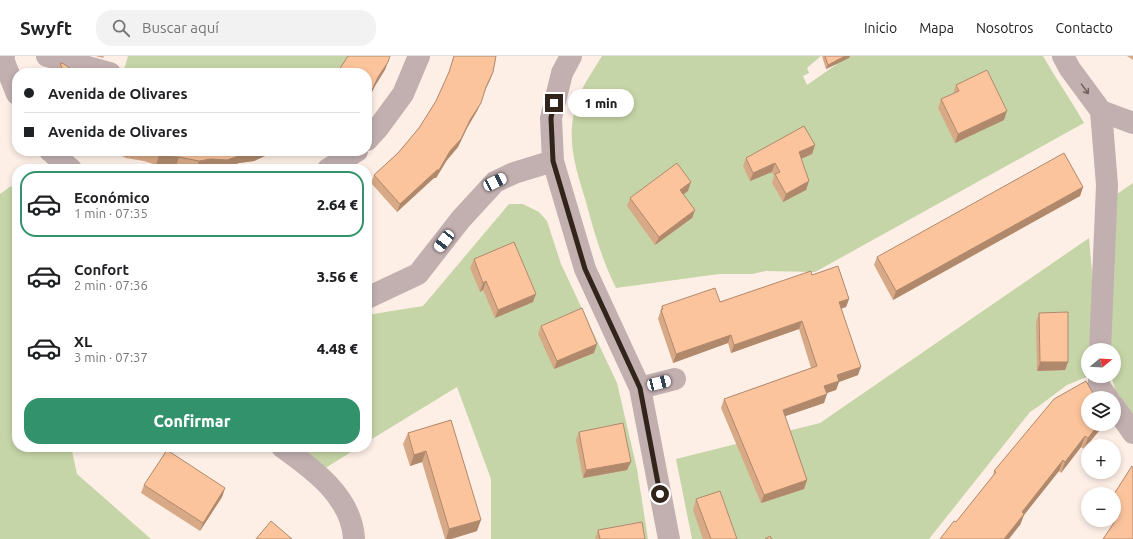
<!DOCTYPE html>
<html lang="es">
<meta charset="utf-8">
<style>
:root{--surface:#fff;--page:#f2f2f2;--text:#202124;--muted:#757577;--line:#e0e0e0;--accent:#31926b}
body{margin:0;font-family:Ubuntu,sans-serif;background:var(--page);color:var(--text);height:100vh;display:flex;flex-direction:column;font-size:15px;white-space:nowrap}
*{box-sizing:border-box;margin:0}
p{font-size:13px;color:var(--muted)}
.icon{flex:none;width:22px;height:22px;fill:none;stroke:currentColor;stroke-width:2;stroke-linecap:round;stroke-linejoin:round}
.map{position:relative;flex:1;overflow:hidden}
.panel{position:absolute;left:12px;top:108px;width:360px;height:288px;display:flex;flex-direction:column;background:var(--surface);border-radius:16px;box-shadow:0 2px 6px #0003}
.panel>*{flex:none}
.top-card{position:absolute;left:12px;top:12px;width:360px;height:88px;border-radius:16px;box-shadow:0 2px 6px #0003;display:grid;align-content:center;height:88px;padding:0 12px;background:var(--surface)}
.needle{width:26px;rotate:72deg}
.controls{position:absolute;left:1081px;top:287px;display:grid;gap:8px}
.controls a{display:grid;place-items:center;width:40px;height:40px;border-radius:50%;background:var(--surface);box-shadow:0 2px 6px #0003;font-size:20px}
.end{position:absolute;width:18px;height:18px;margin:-9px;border:5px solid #30241b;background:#fff;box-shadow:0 0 0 2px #fff}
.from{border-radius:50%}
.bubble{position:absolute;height:28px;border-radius:14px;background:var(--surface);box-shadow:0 2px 6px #0003;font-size:13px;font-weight:800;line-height:28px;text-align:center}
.car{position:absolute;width:12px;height:24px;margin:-12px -6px;border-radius:5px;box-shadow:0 0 3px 1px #0007;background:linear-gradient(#fff 24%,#345 0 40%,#fff 0 76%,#345 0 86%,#fff 0)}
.top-card b{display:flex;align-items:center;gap:14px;height:38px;font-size:15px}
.top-card b+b{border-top:1px solid var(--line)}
.top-card i{width:10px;height:10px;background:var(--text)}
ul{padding:7px 0 0;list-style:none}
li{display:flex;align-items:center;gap:12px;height:66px;margin:0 8px 6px;padding:0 4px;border:2px solid transparent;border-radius:16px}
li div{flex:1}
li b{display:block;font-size:15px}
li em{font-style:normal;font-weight:800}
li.selected{border-color:var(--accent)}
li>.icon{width:36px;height:36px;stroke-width:1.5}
.action{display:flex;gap:8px;margin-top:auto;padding:8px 12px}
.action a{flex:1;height:46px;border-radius:16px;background:var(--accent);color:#fff;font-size:16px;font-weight:800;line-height:46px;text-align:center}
header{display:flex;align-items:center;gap:24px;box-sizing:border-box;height:56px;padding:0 20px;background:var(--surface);border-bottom:1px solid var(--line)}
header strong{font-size:19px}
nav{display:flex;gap:22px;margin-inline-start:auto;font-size:14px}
.search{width:280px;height:36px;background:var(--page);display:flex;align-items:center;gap:10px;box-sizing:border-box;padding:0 14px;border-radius:16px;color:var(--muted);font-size:15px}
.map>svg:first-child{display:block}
</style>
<header>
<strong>Swyft</strong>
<div class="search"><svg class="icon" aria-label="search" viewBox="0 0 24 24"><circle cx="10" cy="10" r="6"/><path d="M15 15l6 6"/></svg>Buscar aquí</div>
<nav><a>Inicio</a><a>Mapa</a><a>Nosotros</a><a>Contacto</a></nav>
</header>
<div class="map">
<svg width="1133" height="483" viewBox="0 0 1133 483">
<rect width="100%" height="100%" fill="#fdefe6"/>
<path fill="#c6d5a7" d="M128 0H349L340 17H123Z
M602 0H821L807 12 809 17 803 20 807 29 837 8 834 0H1043C1056 23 1071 44 1084 67L815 216 766 215 752 218H719L616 232C602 204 594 176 586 146 577 116 567 88 574 57 578 35 591 18 602 0Z
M1133 127V360L1116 336 1111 320H1114V294H1109L1117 138Z
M11 130 17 140V391H74L72 395 77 418 151 483H0V138Z
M509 148H523L539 156 547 165 561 208 617 327 637 413 648 483H491V423L457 331 367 386V259L423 250Z
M1089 182 1094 237 1091 294H1088V320H1089L1067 329 1039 350 1030 356 929 483H692L676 403 820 367Z
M279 391H359L316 418Z"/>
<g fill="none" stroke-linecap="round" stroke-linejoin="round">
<path stroke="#c2afb0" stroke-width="22" d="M4 0 2 1 17 38
M47 0 110 17
M571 0 562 17 551 62 553 105 585 213 640 332 669 483
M1063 0 1070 13 1101 55 1133 67
M367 84 378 72 403 38 419 0
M50 95 71 113
M328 113 357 95
M367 242 418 218 461 163 495 126 514 117 553 105
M1100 294 1107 129 1101 55
M1099 320V330L1108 342
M640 332 675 323
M1114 350 1133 377
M282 391C313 413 352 441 354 483"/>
</g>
<path fill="#d8a986" d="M95 0H104L103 2Z
M454 0H496L493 16 490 24 484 37 477 55 467 72 458 91 447 104 436 122H434L397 156 371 127 374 119 398 97 419 72 436 45 448 19Z
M822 0H850L849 2 826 13Z
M1127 0H1133V4Z
M60 7 76 17H57V16Z
M956 29 1004 64 955 87 938 52 941 43 953 38Z
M815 89 812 98 801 103 809 125 806 134 783 146 772 127 774 120 772 116 750 125 743 110 746 102Z
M112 95H276L254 105 239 107 224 112 207 111 196 113 176 110 156 109 144 105 126 102Z
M1083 131 1080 140 893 244 874 209 877 201Z
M688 135 683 138 695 154 692 162 655 189 627 150 630 142Z
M474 203 533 246 495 262 483 234 480 236 470 212Z
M812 219 849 243 846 251 841 253 858 319 839 326 836 334 826 337 824 347 785 360 807 424 804 433 761 447 721 352 724 343 811 312 799 273 731 297 728 287 673 307 658 263 662 250 720 246Z
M1039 257 1068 306 1065 314 1037 315 1036 266Z
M541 270 594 297 554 313 538 278Z
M451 364 477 475 451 483H445L422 406 410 410 403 388 408 377Z
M1088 368H1103V370L1084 393 1081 391 1061 417 1059 415 1024 459 1020 469 956 466 993 420 994 415Z
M579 376 627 414 583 422 576 384Z
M144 429 225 432 222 441 200 475 141 437Z
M1114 438 1133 483 1108 464H1114Z
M696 443 737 483H703L693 454Z
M598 474 645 483H595Z"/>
<path fill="#b0896d" d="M845 0H850L849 2 826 13 828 9Z
M388 6 385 14 375 30 367 46V43L378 21Z
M493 16 490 24 482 39 486 31Z
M481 47 477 55 467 72 458 91 447 104 436 122H434L397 156 400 148 437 114Z
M1007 55 1004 64 955 87 958 78Z
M815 89 812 98 796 105 799 96Z
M261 95H276L254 105 239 107 224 112 207 111 196 113 199 105Z
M159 100 179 101 176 110 156 109Z
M775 107 772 116 750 125 753 117Z
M809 125 806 134 783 146 786 138Z
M691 126 688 135 677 143 680 134Z
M1083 131 1080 140 893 244 896 235Z
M695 154 692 162 655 189 659 181Z
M486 225 483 234 480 236 483 227Z
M536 238 533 246 495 262 498 254Z
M849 243 846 251 836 254 839 246Z
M802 265 799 273 731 297 734 289Z
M731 279 728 287 673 307 676 298Z
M597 288 594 297 554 313 557 305Z
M1040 306H1068L1065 314 1037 315Z
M861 311 858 319 839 326 836 334 821 339 824 330 837 319Z
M827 338 824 347 780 362 783 354Z
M1099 368H1103V370L1084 393 1088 382Z
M1085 380 1081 391 1061 417 1065 406Z
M426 395 422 406 410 410 414 399Z
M1063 404 1059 415 1024 459 1020 469 1009 483H1004L1022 456Z
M631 406 627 414 583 422 586 414Z
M807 424 804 433 761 447 764 439Z
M225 432 222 441 200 475 203 467Z
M481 464 477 475 451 483H446L449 473Z"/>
<path fill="#fbc49c" stroke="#b0896d" d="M348 0H390L388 6 378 21 368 43H367V17H337Z
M454 0H496L493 16 486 31 481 47 470 64 461 83 450 95 439 114H437L400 148 374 119 398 97 419 72 436 45 449 16Z
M825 0H845L828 9Z
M60 7 64 8 76 17H64Z
M987 14 1007 55 958 78 941 43 959 35 956 29Z
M804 70 815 89 799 96 809 125 786 138 775 118 780 116 775 107 753 117 746 102Z
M137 95H261L257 97 242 99 227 104 211 103 199 105 179 101 159 100 147 97Z
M1064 97 1083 131 896 235 877 201Z
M677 107 691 126 680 134 695 154 659 181 630 142Z
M514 186 536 238 498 254 486 225 483 227 474 203Z
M838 210 849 243 839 246 861 311 837 319 839 325 824 330 827 338 783 354 807 424 764 439 724 343 817 310 802 265 734 289 731 279 676 298 661 254 663 253 662 250 715 232 720 246 811 215 812 219Z
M582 252 597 288 557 305 541 270Z
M1068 256V306H1040L1039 257Z
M1086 325 1096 342H1088V368H1099L1088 382 1085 380 1065 406 1063 404 1022 456 1024 458 1004 483H940L954 465 956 466 996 416 994 415 1054 343Z
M451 364 481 464 449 473 426 395 414 399 408 377Z
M623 367 631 406 586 414 579 376Z
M167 394 225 432 203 467 144 429Z
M1132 410 1133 412V483H1103L1120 458 1114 454V438Z
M720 435 737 483H711L696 443Z
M271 465 292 483H256Z
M642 466 645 483H600L598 474Z
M770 480 772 483H765Z"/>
<defs><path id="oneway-shaft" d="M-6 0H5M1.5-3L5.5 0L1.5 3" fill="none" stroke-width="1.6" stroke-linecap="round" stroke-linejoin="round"/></defs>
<use stroke="#72635e" href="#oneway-shaft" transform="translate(1085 33) rotate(54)"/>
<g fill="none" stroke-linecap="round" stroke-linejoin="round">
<path stroke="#30241b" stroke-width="5" d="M554 47 551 62 553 105 585 213 640 332 660 438"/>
</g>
</svg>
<div class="controls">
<a><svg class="needle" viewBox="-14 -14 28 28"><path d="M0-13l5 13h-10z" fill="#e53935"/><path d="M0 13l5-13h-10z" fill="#757577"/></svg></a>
<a><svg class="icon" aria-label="layers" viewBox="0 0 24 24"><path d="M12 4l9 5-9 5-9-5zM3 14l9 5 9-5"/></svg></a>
<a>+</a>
<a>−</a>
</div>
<i class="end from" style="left:660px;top:438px"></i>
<i class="end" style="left:554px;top:47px"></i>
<div class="bubble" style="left:568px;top:33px;width:66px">1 min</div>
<i class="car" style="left:495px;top:126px;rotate:64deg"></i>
<i class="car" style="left:444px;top:185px;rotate:218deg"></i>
<i class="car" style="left:659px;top:327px;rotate:76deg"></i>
<div class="top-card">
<b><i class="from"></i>Avenida de Olivares</b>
<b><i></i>Avenida de Olivares</b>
</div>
<section class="panel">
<ul>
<li class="selected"><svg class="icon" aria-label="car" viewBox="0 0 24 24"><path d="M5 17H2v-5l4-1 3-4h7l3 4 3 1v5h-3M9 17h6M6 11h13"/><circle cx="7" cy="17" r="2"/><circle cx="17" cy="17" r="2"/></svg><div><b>Económico</b><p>1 min · 07:35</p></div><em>2.64 €</em></li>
<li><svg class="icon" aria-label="car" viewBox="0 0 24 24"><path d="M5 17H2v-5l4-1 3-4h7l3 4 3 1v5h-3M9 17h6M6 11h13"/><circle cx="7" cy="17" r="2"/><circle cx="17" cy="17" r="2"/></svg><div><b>Confort</b><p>2 min · 07:36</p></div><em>3.56 €</em></li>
<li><svg class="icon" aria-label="car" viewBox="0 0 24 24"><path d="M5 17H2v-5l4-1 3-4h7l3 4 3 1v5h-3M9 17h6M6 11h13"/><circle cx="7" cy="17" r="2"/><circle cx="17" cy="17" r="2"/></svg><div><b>XL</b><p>3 min · 07:37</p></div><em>4.48 €</em></li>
</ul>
<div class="action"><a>Confirmar</a></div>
</section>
</div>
